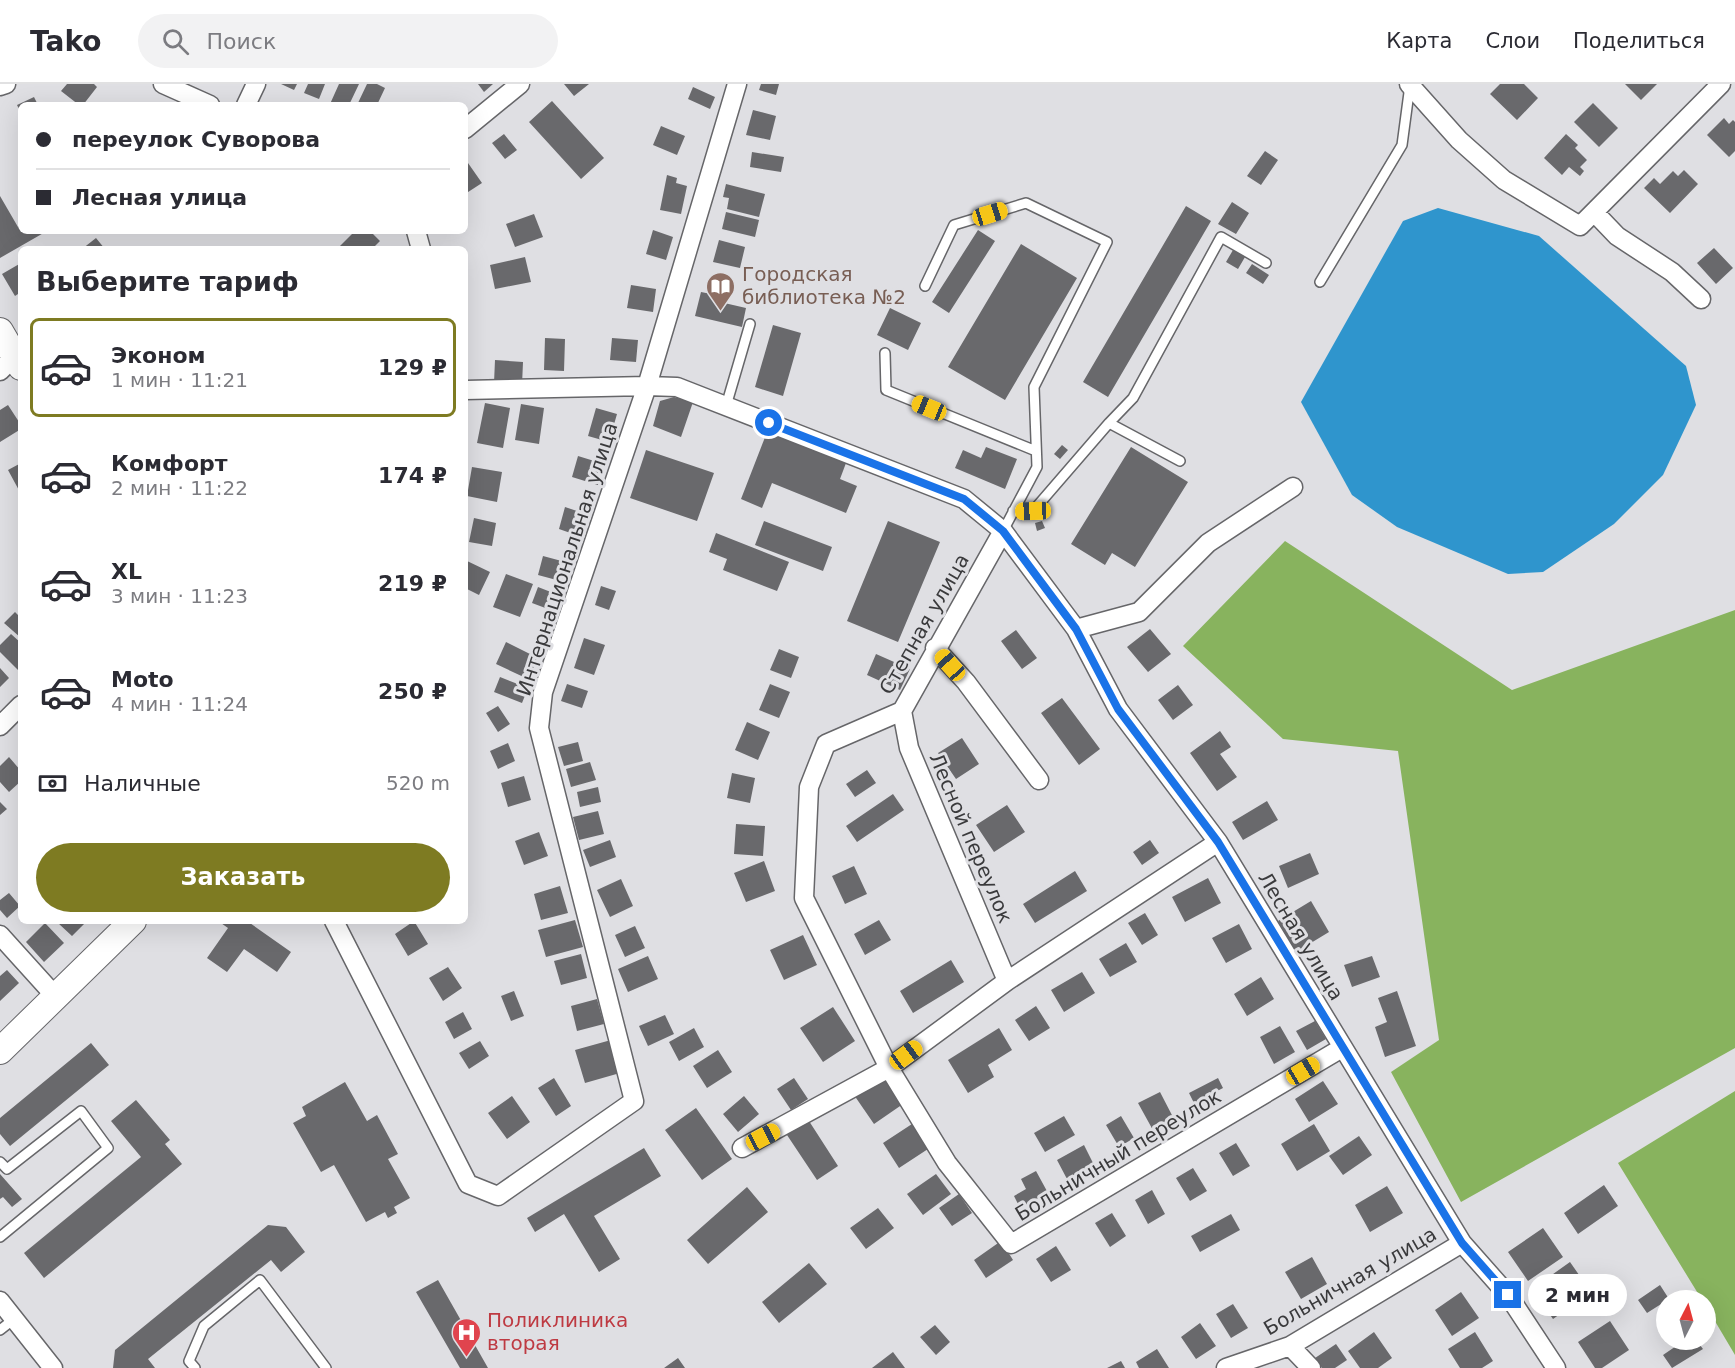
<!DOCTYPE html>
<html lang="ru">
<meta charset="utf-8">
<style>
:root{--surface:#fff;--page:#f2f2f3;--text:#2b2b33;--muted:#7c7c81;--line:#e1e1e2;--accent:#7e7b22}
body{margin:0;font-family:"DejaVu Sans",sans-serif;background:var(--page);color:var(--text);height:100vh;display:flex;flex-direction:column;font-size:22px;white-space:nowrap}
*{box-sizing:border-box;margin:0}
p{font-size:20px;color:var(--muted)}
.icon{flex:none;width:33px;height:33px;fill:none;stroke:currentColor;stroke-width:2;stroke-linecap:round;stroke-linejoin:round}
.map{position:relative;flex:1;overflow:hidden}
.panel{position:absolute;left:18px;top:162px;width:450px;height:678px;display:flex;flex-direction:column;background:var(--surface);border-radius:9px;box-shadow:0 6px 24px #0002}
.panel>*{flex:none}
.guide{position:absolute;left:18px;top:18px;width:450px;height:132px;border-radius:9px;box-shadow:0 6px 24px #0002;display:grid;align-content:center;height:132px;padding:0 18px;background:var(--surface)}
.needle{width:39px;rotate:6deg}
.tools{position:absolute;left:1656px;top:1206px;display:grid;gap:12px}
.tools a{display:grid;place-items:center;width:60px;height:60px;border-radius:50%;background:var(--surface);box-shadow:0 6px 24px #0002;font-size:30px}
.end{position:absolute;width:27px;height:27px;margin:-14px;border:8px solid #1a73e8;background:#fff;box-shadow:0 0 0 3px #fff}
.from{border-radius:50%}
.bubble{position:absolute;height:42px;border-radius:21px;background:var(--surface);box-shadow:0 6px 24px #0002;font-size:20px;font-weight:700;line-height:42px;text-align:center}
.car{position:absolute;width:18px;height:36px;margin:-18px -9px;border-radius:8px;box-shadow:0 0 4px 2px #0007;background:linear-gradient(#f5c518 24%,#345 0 40%,#f5c518 0 76%,#345 0 86%,#f5c518 0)}
.guide b{display:flex;align-items:center;gap:21px;height:57px;font-size:22px}
.guide b+b{border-top:2px solid var(--line)}
.guide i{width:15px;height:15px;background:var(--text)}
ul{padding:0;list-style:none}
li{display:flex;align-items:center;gap:18px;height:99px;margin:0 12px 9px;padding:0 6px;border:3px solid transparent;border-radius:9px}
li div{flex:1}
li b{display:block;font-size:22px}
li em{font-style:normal;font-weight:700}
li.selected{border-color:var(--accent)}
li>.icon{width:54px;height:54px;stroke-width:1.5}
h2{padding:0 18px;font-size:27px;line-height:72px}
.pay{display:flex;align-items:center;gap:15px;height:66px;padding:0 18px;font-size:22px}
.pay p{margin-inline-start:auto}
.button{display:flex;gap:12px;margin-top:auto;padding:12px 18px}
.button a{flex:1;height:69px;border-radius:36px;background:var(--accent);color:#fff;font-size:24px;font-weight:700;line-height:69px;text-align:center}
header{display:flex;align-items:center;gap:36px;box-sizing:border-box;height:84px;padding:0 30px;background:var(--surface);border-bottom:2px solid var(--line)}
header strong{font-size:28px}
nav{display:flex;gap:33px;margin-inline-start:auto;font-size:21px}
.search{width:420px;height:54px;background:var(--page);display:flex;align-items:center;gap:15px;box-sizing:border-box;padding:0 21px;border-radius:33px;color:var(--muted);font-size:22px}
.map>svg:first-child{display:block}
</style>
<header>
<strong>Tako</strong>
<div class="search"><svg class="icon" aria-label="search" viewBox="0 0 24 24"><circle cx="10" cy="10" r="6"/><path d="M15 15l6 6"/></svg>Поиск</div>
<nav><a>Карта</a><a>Слои</a><a>Поделиться</a></nav>
</header>
<div class="map">
<svg width="1735" height="1284" viewBox="0 0 1735 1284">
<rect width="100%" height="100%" fill="#dfdfe3"/>
<path fill="#88b35e" d="M1285 457 1512 606 1735 526V964L1461 1118 1391 988 1439 956 1398 667 1283 655 1183 562Z
M1735 1007V1271L1706 1222V1216H1702L1618 1079Z"/>
<path fill="#2f95cd" d="M1438 124 1539 152 1686 282 1696 321 1663 391 1614 440 1543 488 1508 490 1397 443 1352 411 1301 318 1403 137Z"/>
<path fill="#69696c" d="M67 0H94L97 3 83 21H79L61 7Z
M281 0H297L294 6Z
M308 0H325L319 15 304 9Z
M339 0H359L349 21 330 20Z
M367 0H377L385 4 377 21H357Z
M478 0H493L484 8Z
M564 0H589L574 12Z
M761 0H779L776 11 759 6Z
M1500 0H1524L1538 14 1517 36 1490 10Z
M1625 0H1657L1641 16Z
M693 3 715 13 710 25 688 15Z
M34 13 38 21H21V29L17 21Z
M552 17 604 74 581 95 529 38Z
M1593 19 1618 44 1599 63 1574 38Z
M753 26 776 32 770 56 746 51Z
M1724 34 1729 40 1733 36 1735 38V67L1729 73 1707 51Z
M661 42 685 52 677 71 653 61Z
M504 50 517 66 505 75 492 59Z
M1566 50 1578 61 1575 64 1587 76 1580 83 1584 87 1580 92 1569 83 1562 91 1544 74Z
M1265 67 1278 76 1261 101 1247 92Z
M752 68 784 73 781 88 750 83Z
M468 79 482 99 465 110V81Z
M1684 86 1698 100 1670 129 1644 104 1654 94 1660 100 1673 87 1678 92Z
M667 91 677 94 676 99 687 102 681 130 660 126Z
M726 100 765 110 759 133 727 125 729 114 723 113Z
M0 112 18 143 21 141V147H47L0 174Z
M1232 118 1249 129 1236 150 1218 140Z
M1186 122 1211 137 1108 313 1083 298Z
M726 128 759 136 755 153 722 145Z
M534 130 543 153 515 163 506 140Z
M653 146 673 153 666 176 646 170Z
M978 146 995 157 949 229 932 218Z
M355 147H370L380 157 372 165H340L338 164Z
M96 154 105 165H82Z
M719 156 745 163 740 184 713 178Z
M1021 160 1077 194 1005 316 948 283Z
M1714 164 1733 184 1716 200 1697 179Z
M1233 166 1245 173 1238 185 1226 178Z
M525 173 531 198 495 205 490 181Z
M21 179V208L15 212 2 190Z
M1252 180 1269 191 1263 200 1246 189Z
M631 201 656 205 653 228 627 224Z
M701 208 721 212 720 218 746 224 742 243 695 232Z
M890 224 921 239 908 266 877 251Z
M773 241 801 249 783 312 755 303Z
M545 254 565 255 564 287 544 286Z
M612 254 638 256 636 278 610 276Z
M495 276 523 278 522 301 494 299Z
M674 313 693 318 681 353 653 342 660 317Z
M485 319 510 324 503 364 477 359Z
M521 320 544 324 539 360 515 356Z
M8 321 21 341V345L0 358V326Z
M596 324 617 330 609 358 588 352Z
M767 348 846 379 840 395 857 402 846 429 772 399 762 424 741 415Z
M1062 361 1068 366 1060 375 1054 370Z
M986 363 1017 375 1005 405 955 384 963 366 981 374Z
M1131 363 1188 398 1135 483 1112 469 1105 481 1071 460Z
M646 366 714 389 697 437 630 414Z
M578 372 604 380 598 401 572 393Z
M21 379V410L8 386Z
M472 383 502 388 497 418 467 412Z
M565 423 586 430 579 452 559 445Z
M474 434 496 439 492 462 469 458Z
M764 437 832 463 823 487 755 461Z
M888 437 940 458 898 558 847 537Z
M1042 437 1045 444 1037 447 1035 439Z
M716 449 789 478 777 507 723 486 727 475 709 468Z
M543 472 569 479 564 498 538 491Z
M465 476 490 488 479 511 465 504Z
M506 490 533 500 520 533 493 523Z
M601 502 616 507 609 526 595 521Z
M538 503 561 512 556 528 532 519Z
M15 528 21 534V554L4 539Z
M1150 545 1171 570 1148 588 1127 563Z
M1016 546 1037 574 1022 585 1001 557Z
M11 550 21 559V582L18 586 0 568V561Z
M584 554 605 561 594 591 574 584Z
M506 558 538 574 528 595 496 580Z
M779 565 799 573 791 594 770 586Z
M876 570 910 585 900 606 867 591Z
M0 584 9 594 0 603Z
M500 593 528 604 522 619 494 608Z
M567 600 588 607 582 624 561 617Z
M770 600 790 608 779 634 759 626Z
M1178 601 1193 621 1173 636 1158 616Z
M1062 614 1100 665 1079 681 1041 629Z
M498 622 510 640 498 648 486 629Z
M747 638 770 648 758 676 735 666Z
M1220 647 1231 663 1220 670 1237 693 1217 707 1190 669Z
M962 654 979 680 956 695 938 669Z
M578 658 583 677 564 682 558 663Z
M508 659 515 677 498 685 490 667Z
M9 673 21 687V697L9 708 0 698V682Z
M590 678 596 696 571 703 566 685Z
M867 686 876 699 855 713 846 700Z
M732 689 755 694 750 719 727 714Z
M524 692 531 716 508 723 501 699Z
M598 703 601 718 580 723 577 708Z
M893 710 904 726 857 758 846 742Z
M1267 717 1278 736 1243 756 1232 738Z
M0 718 7 725 0 731Z
M1007 721 1025 748 994 768 976 741Z
M598 727 604 750 579 756 573 733Z
M736 740 765 742 763 772 734 770Z
M539 748 548 772 524 781 515 757Z
M610 756 616 773 590 783 583 766Z
M1150 756 1159 769 1142 781 1133 768Z
M1310 769 1319 790 1288 804 1279 782Z
M764 777 775 807 746 818 734 789Z
M854 782 867 810 845 820 832 792Z
M1075 787 1087 807 1035 839 1023 820Z
M1208 794 1221 819 1185 838 1172 813Z
M621 795 633 822 610 833 597 806Z
M560 802 568 829 541 836 534 810Z
M9 809 20 822 7 834 0 826V816Z
M1311 817 1329 848 1296 868 1278 837Z
M1145 829 1158 851 1142 861 1128 839Z
M575 836 583 863 546 873 538 846Z
M879 836 891 856 865 871 854 850Z
M60 837H87L72 852 58 839Z
M218 837H247L291 868 277 888 244 865 227 888 207 874 228 844Z
M414 837 428 860 408 872 395 850Z
M45 839 64 859 44 878 26 858Z
M1239 840 1252 865 1226 879 1212 854Z
M635 842 645 864 625 873 615 851Z
M803 851 817 881 784 896 770 866Z
M1126 859 1137 878 1110 893 1099 875Z
M581 870 587 894 561 901 554 877Z
M648 872 658 895 628 908 618 885Z
M1372 872 1380 893 1352 903 1344 881Z
M951 876 964 898 913 929 900 907Z
M448 883 462 904 443 917 429 894Z
M7 886 19 899 0 917V892Z
M1082 888 1095 909 1064 928 1051 906Z
M1261 893 1274 915 1247 932 1234 910Z
M514 907 524 932 511 937 501 912Z
M1397 907 1416 962 1385 973 1375 943 1387 938 1378 914Z
M597 915 604 940 577 947 571 922Z
M1036 922 1050 944 1029 957 1015 936Z
M833 923 855 957 823 978 800 944Z
M463 928 472 945 454 955 445 938Z
M665 931 674 950 648 962 639 942Z
M1315 937 1326 955 1307 966 1296 947Z
M1280 942 1295 968 1274 980 1260 953Z
M694 944 704 963 679 977 669 958Z
M999 944 1012 966 988 981 994 993 968 1009 948 976Z
M611 956 620 989 585 999 575 966Z
M480 957 489 972 469 985 459 969Z
M91 959 109 981 10 1062 0 1050V1034Z
M718 966 732 988 707 1004 693 982Z
M884 991 903 1020 874 1040 854 1011Z
M554 994 571 1022 556 1032 538 1004Z
M794 994 808 1015 791 1026 777 1005Z
M1218 994 1223 1004 1194 1019 1189 1009Z
M1323 997 1338 1020 1309 1038 1295 1015Z
M345 998 367 1037 377 1031 398 1070 388 1075 410 1114 394 1123 397 1129 388 1134 385 1128 366 1138 334 1081 321 1088 293 1039 306 1032 302 1023Z
M1160 1008 1175 1037 1154 1048 1138 1019Z
M512 1012 530 1038 507 1055 488 1029Z
M744 1012 759 1030 738 1048 723 1030Z
M136 1016 170 1056 165 1060 182 1080 44 1194 24 1169 141 1073 111 1037Z
M696 1024 732 1075 702 1096 665 1046Z
M1064 1032 1075 1051 1045 1068 1034 1049Z
M1121 1032 1134 1054 1119 1063 1106 1041Z
M809 1037 838 1082 817 1096 787 1051Z
M912 1040 928 1065 899 1084 883 1059Z
M1314 1040 1330 1067 1297 1087 1281 1060Z
M1359 1052 1372 1071 1343 1091 1329 1072Z
M1236 1059 1250 1082 1233 1092 1219 1069Z
M1084 1061 1094 1081 1067 1095 1057 1076Z
M644 1064 661 1092 594 1132 620 1175 599 1188 564 1130 535 1148 527 1134Z
M1193 1084 1207 1107 1190 1117 1176 1094Z
M1036 1087 1048 1109 1020 1124 1014 1112 1026 1105 1021 1095Z
M0 1090 22 1115 12 1123 3 1113 0 1115Z
M936 1090 951 1110 923 1131 907 1110Z
M1604 1101 1618 1122 1578 1150 1564 1129Z
M1387 1102 1403 1129 1370 1148 1355 1121Z
M747 1103 768 1128 708 1180 687 1156Z
M1152 1106 1165 1130 1148 1140 1135 1116Z
M959 1110 972 1129 952 1142 939 1124Z
M878 1124 894 1144 866 1165 850 1144Z
M1112 1129 1126 1152 1110 1163 1095 1139Z
M1231 1130 1240 1146 1200 1168 1191 1152Z
M268 1141 286 1143 305 1168 281 1188 271 1176 148 1275 155 1284H113L115 1266Z
M1543 1144 1563 1173 1528 1197 1508 1168Z
M1001 1157 1013 1176 986 1194 974 1176Z
M1056 1162 1071 1186 1051 1198 1036 1175Z
M1312 1173 1327 1200 1301 1215 1285 1188Z
M1570 1178 1591 1208 1553 1235 1532 1205Z
M809 1179 827 1200 779 1239 762 1218Z
M438 1196 488 1284H460L416 1208Z
M1660 1201 1669 1215 1647 1229 1638 1216Z
M1461 1208 1479 1234 1452 1252 1435 1226Z
M1233 1220 1248 1244 1231 1254 1216 1230Z
M1610 1237 1629 1266 1602 1284H1595L1578 1258Z
M1200 1239 1216 1262 1196 1275 1181 1253Z
M935 1241 950 1258 936 1271 920 1253Z
M1374 1248 1392 1274 1378 1284H1360L1348 1267Z
M1475 1248 1493 1277 1482 1284H1460L1448 1265Z
M1685 1256H1696L1703 1265 1672 1284 1663 1271Z
M1336 1260 1347 1276 1335 1284H1322L1315 1274Z
M1157 1265 1169 1284H1139L1136 1278Z
M893 1268 905 1284H872Z
M678 1274 685 1284H664Z
M1121 1277 1125 1284H1107Z"/>
<g fill="none" stroke-linecap="round" stroke-linejoin="round">
<defs>
<path id="lane" d="M1320 198 1402 61 1410 1
M925 202 954 141 1026 119 1107 158 1034 303 1037 383 1003 447
M885 269 886 306 1036 367
M726 322 750 240
M1109 339 1133 314 1221 153 1266 179
M1013 427H1033L1109 339 1180 377
M0 1078 7 1085 81 1027 108 1064 0 1153
M0 1246 14 1235
M195 1284 189 1277 204 1242 260 1196 326 1284"/>
<path id="street" d="M163 0 210 21
M1409 0 1459 56 1504 96 1580 142 1721 0
M0 2 6 0
M246 21 256 0
M465 45 520 0
M1594 128 1617 152 1672 188 1701 215
M416 147 421 165
M0 287 15 272
M465 306 647 302 677 303 964 415 1003 447 1076 545 1118 625 1218 758 1462 1159 1508 1211 1556 1284
M1003 447 902 627 826 660 809 703 804 814 889 984 947 1079 1011 1160 1342 964
M1076 545 1139 528 1208 459 1293 403
M935 564 966 598 1039 696
M902 627 909 664 1007 897
M0 642 21 621
M334 837 468 1100 498 1112 634 1017 539 644 543 608 647 302 737 0
M0 851 56 913
M742 1064 889 984 1007 897 1218 758
M0 1217 53 1284
M1290 1262 1311 1284
M1226 1284 1290 1262 1462 1159"/>
<path id="secondary" d="M0 247 21 283
M0 967 133 837"/>
</defs>
<use href="#lane" stroke="#666669" stroke-width="12"/>
<use href="#street" stroke="#666669" stroke-width="21"/>
<use href="#secondary" stroke="#666669" stroke-width="28"/>
<use href="#lane" stroke="#fff" stroke-width="9"/>
<use href="#street" stroke="#fff" stroke-width="18"/>
<use href="#secondary" stroke="#fff" stroke-width="26"/>
</g>
<g fill="none" stroke-linecap="round" stroke-linejoin="round">
<path stroke="#1a73e8" stroke-width="8" d="M769 339 964 415 1003 447 1076 545 1118 625 1218 758 1462 1159 1508 1211"/>
</g>
<defs>
<symbol id="library-pin" viewBox="-11 -11 22 30"><path d="M0 17L-7.5 6A9.5 9.5 0 1 1 7.5 6Z" fill="#8d6e63" stroke="#dfdfe3"/><path d="M-6-4Q-3-5.5-.7-3.5V5Q-3 3-6 4ZM6-4Q3-5.5 .7-3.5V5Q3 3 6 4Z" fill="#fff"/></symbol>
<symbol id="hospital-pin" viewBox="-11 -11 22 30"><path d="M0 17L-7.5 6A9.5 9.5 0 1 1 7.5 6Z" fill="#e0444e" stroke="#dfdfe3"/><path d="M-5-5h3v3.5h4V-5h3V5h-3V1.5h-4V5h-3Z" fill="#fff"/></symbol>
</defs>
<g fill-rule="evenodd">
<use href="#library-pin" x="704" y="186" width="33" height="45"/>
<use href="#hospital-pin" x="450" y="1232" width="33" height="45"/>
</g>
<g text-anchor="middle" dominant-baseline="central" stroke-width="6" stroke-linejoin="round" paint-order="stroke">
<g font-size="20" fill="#785e54" stroke="#dfdfe3" text-anchor="start">
<text x="742" y="190">Городская<tspan x="742" dy="23">библиотека №2</tspan></text>
</g>
<g font-size="20" fill="#3a3a3c" stroke="#dfdfe3">
<text transform="translate(567 475) rotate(-72)">Интернациональная улица</text>
<text transform="translate(924 540) rotate(-60)">Степная улица</text>
<text transform="translate(971 754) rotate(67)">Лесной переулок</text>
<text transform="translate(1301 852) rotate(59)">Лесная улица</text>
<text transform="translate(1118 1071) rotate(-31)">Больничный переулок</text>
<text transform="translate(1350 1197) rotate(-30)">Больничная улица</text>
</g>
<g font-size="20" fill="#be3a42" stroke="#dfdfe3" text-anchor="start">
<text x="487" y="1236">Поликлиника<tspan x="487" dy="23">вторая</tspan></text>
</g>
</g>
</svg>
<div class="tools">
<a><svg class="needle" viewBox="-14 -14 28 28"><path d="M0-13l5 13h-10z" fill="#e53935"/><path d="M0 13l5-13h-10z" fill="#7c7c81"/></svg></a>
</div>
<i class="end from" style="left:769px;top:339px"></i>
<i class="end" style="left:1508px;top:1211px"></i>
<div class="bubble" style="left:1528px;top:1190px;width:99px">2 мин</div>
<i class="car" style="left:990px;top:130px;rotate:73deg"></i>
<i class="car" style="left:929px;top:324px;rotate:292deg"></i>
<i class="car" style="left:1033px;top:427px;rotate:268deg"></i>
<i class="car" style="left:950px;top:581px;rotate:318deg"></i>
<i class="car" style="left:906px;top:971px;rotate:54deg"></i>
<i class="car" style="left:1303px;top:987px;rotate:59deg"></i>
<i class="car" style="left:763px;top:1053px;rotate:62deg"></i>
<div class="guide">
<b><i class="from"></i>переулок Суворова</b>
<b><i></i>Лесная улица</b>
</div>
<section class="panel">
<h2>Выберите тариф</h2>
<ul>
<li class="selected"><svg class="icon" aria-label="car" viewBox="0 0 24 24"><path d="M5 17H2v-5l4-1 3-4h7l3 4 3 1v5h-3M9 17h6M6 11h13"/><circle cx="7" cy="17" r="2"/><circle cx="17" cy="17" r="2"/></svg><div><b>Эконом</b><p>1 мин · 11:21</p></div><em>129 ₽</em></li>
<li><svg class="icon" aria-label="car" viewBox="0 0 24 24"><path d="M5 17H2v-5l4-1 3-4h7l3 4 3 1v5h-3M9 17h6M6 11h13"/><circle cx="7" cy="17" r="2"/><circle cx="17" cy="17" r="2"/></svg><div><b>Комфорт</b><p>2 мин · 11:22</p></div><em>174 ₽</em></li>
<li><svg class="icon" aria-label="car" viewBox="0 0 24 24"><path d="M5 17H2v-5l4-1 3-4h7l3 4 3 1v5h-3M9 17h6M6 11h13"/><circle cx="7" cy="17" r="2"/><circle cx="17" cy="17" r="2"/></svg><div><b>XL</b><p>3 мин · 11:23</p></div><em>219 ₽</em></li>
<li><svg class="icon" aria-label="car" viewBox="0 0 24 24"><path d="M5 17H2v-5l4-1 3-4h7l3 4 3 1v5h-3M9 17h6M6 11h13"/><circle cx="7" cy="17" r="2"/><circle cx="17" cy="17" r="2"/></svg><div><b>Moto</b><p>4 мин · 11:24</p></div><em>250 ₽</em></li>
</ul>
<div class="pay"><svg class="icon" aria-label="cash" viewBox="0 0 24 24"><path d="M3 7h18v10H3z"/><circle cx="12" cy="12" r="2"/></svg>Наличные<p>520 m</p></div>
<div class="button"><a>Заказать</a></div>
</section>
</div>
